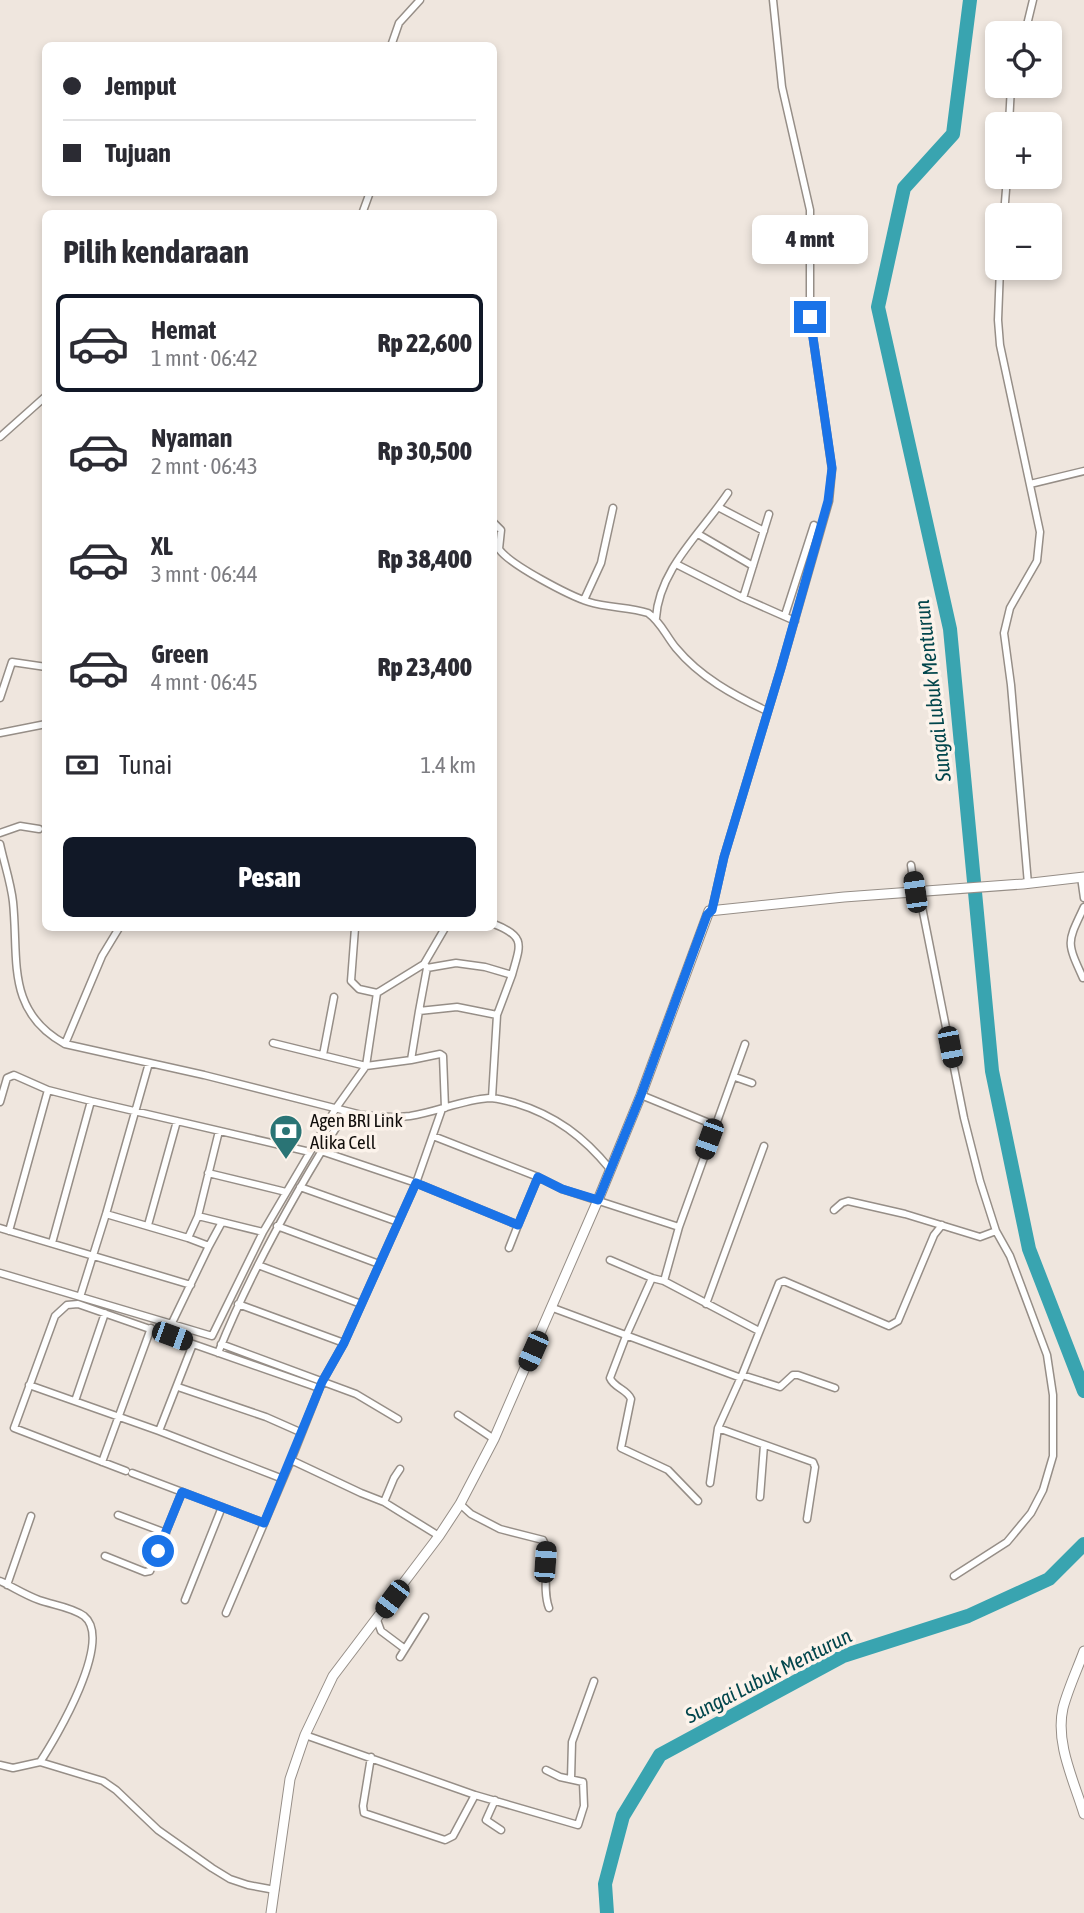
<!DOCTYPE html>
<html lang="id">
<meta charset="utf-8">
<style>
:root{--surface:#fff;--page:#f7f7f7;--text:#2b2b33;--muted:#7c7c81;--line:#e1e1e2;--accent:#111827}
body{margin:0;font-family:"Asap Condensed",sans-serif;background:var(--page);color:var(--text);height:100vh;display:flex;flex-direction:column;font-size:26px;white-space:nowrap}
*{box-sizing:border-box;margin:0}
p{font-size:23px;color:var(--muted)}
.icon{flex:none;width:38px;height:38px;fill:none;stroke:currentColor;stroke-width:2;stroke-linecap:round;stroke-linejoin:round}
.map{position:relative;flex:1;overflow:hidden}
.details{position:absolute;left:42px;top:210px;width:455px;height:721px;display:flex;flex-direction:column;background:var(--surface);border-radius:10px;box-shadow:0 4px 10px #0003}
.details>*{flex:none}
.top-card{position:absolute;left:42px;top:42px;width:455px;height:154px;border-radius:10px;box-shadow:0 4px 10px #0003;display:grid;align-content:center;height:154px;padding:0 21px;background:var(--surface)}
.fabs{position:absolute;left:985px;top:21px;display:grid;gap:14px}
.fabs a{display:grid;place-items:center;width:77px;height:77px;border-radius:10px;background:var(--surface);box-shadow:0 4px 10px #0003;font-size:35px}
.end{position:absolute;width:32px;height:32px;margin:-16px;border:9px solid #1a73e8;background:#fff;box-shadow:0 0 0 4px #fff}
.from{border-radius:50%}
.bubble{position:absolute;height:49px;border-radius:10px;background:var(--surface);box-shadow:0 4px 10px #0003;font-size:23px;font-weight:800;line-height:49px;text-align:center}
.car{position:absolute;width:21px;height:42px;margin:-21px -10px;border-radius:9px;box-shadow:0 0 5px 2px #0007;background:linear-gradient(#222 24%,#8ab4d8 0 40%,#222 0 76%,#8ab4d8 0 86%,#222 0)}
.top-card b{display:flex;align-items:center;gap:24px;height:66px;font-size:26px}
.top-card b+b{border-top:2px solid var(--line)}
.top-card i{width:18px;height:18px;background:var(--text)}
ul{padding:0;list-style:none}
li{display:flex;align-items:center;gap:21px;height:98px;margin:0 14px 10px;padding:0 7px;border:4px solid transparent;border-radius:10px}
li div{flex:1}
li b{display:block;font-size:26px}
li em{font-style:normal;font-weight:800}
li.active{border-color:var(--accent)}
li>.icon{width:63px;height:63px;stroke-width:1.5}
h2{padding:0 21px;font-size:32px;line-height:84px}
.pay{display:flex;align-items:center;gap:18px;height:77px;padding:0 21px;font-size:26px}
.pay p{margin-inline-start:auto}
.button{display:flex;gap:14px;margin-top:auto;padding:14px 21px}
.button a{flex:1;height:80px;border-radius:10px;background:var(--accent);color:#fff;font-size:28px;font-weight:800;line-height:80px;text-align:center}
.map>svg:first-child{display:block}
</style>
<div class="map">
<svg width="1084" height="1913" viewBox="0 0 1084 1913">
<rect width="100%" height="100%" fill="#efe6de"/>
<g fill="none" stroke-linecap="round" stroke-linejoin="round">
<path stroke="#39a4b0" stroke-width="14" d="M970 0 953 134 904 188 878 307 950 629 992 1071 1029 1249 1084 1391
M607 1913 605 1884 623 1816 660 1755 843 1656 968 1616 1049 1579 1084 1544"/>
<defs>
<path id="street" d="M1025 33 1033 0
M391 46 399 23 420 0
M1009 124 1011 86
M362 214 370 192
M1004 215 1007 177
M1000 268 998 320 1000 345 1040 532 1037 561 1010 608 1004 633 1011 685 1028 884
M0 437 46 396
M1030 484 1084 471
M718 507 764 531
M494 523 501 530 499 549C510 565 570 596 589 602 608 608 630 607 648 613 661 622 666 636 676 648 700 677 733 695 767 711
M698 534 753 566
M676 564 743 598 795 621
M743 598 769 514
M584 600 601 563 613 508
M785 615 814 525
M656 618C659 569 702 532 728 493
M0 698 12 662 46 667
M0 733 46 724
M0 833 20 826 39 829
M0 844C4 863 11 883 13 902 19 959 5 1011 65 1044L204 1075 362 1115C378 1117 394 1118 410 1116 437 1112 462 1100 489 1098 498 1098 506 1101 515 1103 555 1115 584 1137 610 1169
M911 865 915 892
M1081 877 1084 898
M919 892 964 1118 980 1181 996 1231 1010 1256 1047 1355 1053 1395V1456L1043 1490 1031 1513 1007 1542 954 1576
M712 910 724 857 781 668 829 501 832 469 810 317V210L782 87 773 0
M494 924C527 937 520 945 512 975
M355 928 351 981 359 989 377 993
M427 968 456 963 485 967 512 975 497 1015
M1083 978C1066 941 1067 943 1084 907
M419 1011 427 968 425 965
M273 1043 366 1066 411 1060 419 1011 457 1007 497 1015 492 1098
M65 1044 102 956 119 928
M323 1055 334 997
M411 1060 440 1054 443 1056 445 1108
M735 1077 752 1083
M641 1095 714 1125
M0 1102 7 1078 14 1075 48 1090 91 1101 310 1152
M321 1151 416 1183 518 1225 538 1177 433 1136
M208 1173 286 1192
M538 1177 562 1189 679 1227 664 1281 652 1278 626 1336 610 1378C614 1388 627 1389 631 1399L621 1448 668 1470 698 1501
M300 1187 398 1222
M834 1210 842 1203 848 1201 905 1214 980 1237 996 1231
M106 1214 188 1238
M198 1216 263 1232
M148 1225 177 1121
M277 1226 379 1264
M679 1227 745 1044
M0 1228 191 1285
M9 1231 48 1090
M52 1243 91 1101
M209 1246 222 1222
M509 1248 518 1225
M610 1260 652 1278
M258 1265 361 1304
M0 1273 212 1336 263 1232 336 1108 366 1066 377 993 424 964 445 928
M664 1281 759 1331
M80 1297 106 1214 149 1063
M238 1304 344 1343
M706 1304 764 1146
M553 1308 741 1378
M171 1325 209 1246 188 1238 198 1216 219 1131
M221 1344 356 1394 398 1419
M218 1353C252 1268 297 1189 346 1112
M29 1385 159 1431 283 1479
M178 1387 266 1417 300 1432
M835 1388 798 1375H793L780 1387 742 1375 779 1283 784 1281 889 1326 898 1321 934 1235 942 1225
M75 1401 105 1313
M458 1415 494 1439
M718 1428 813 1462 815 1467 807 1519
M159 1431 193 1344 319 1388
M102 1462 151 1328
M126 1471 14 1428 55 1316 67 1305 78 1304 193 1344
M132 1473 264 1523
M710 1483 718 1428 741 1377
M760 1497 764 1445
M384 1502 394 1478 400 1469
M460 1504 471 1514 500 1529 543 1540C551 1555 541 1587 549 1608
M118 1515 166 1533
M439 1536 384 1502 361 1493 291 1460 322 1382 344 1343 416 1183 442 1109
M105 1556 145 1572 150 1571 182 1492
M0 1581C13 1587 25 1595 39 1600 53 1605 72 1607 84 1616 114 1640 56 1738 40 1762
M7 1585 31 1516
M185 1600 222 1507
M226 1613 291 1460
M377 1620 381 1631 405 1649
M400 1657 425 1617
M305 1735 475 1795 453 1836 445 1840 364 1813 363 1806 371 1757
M0 1765 13 1768 40 1762 103 1781 116 1790 158 1830 212 1868 230 1879 248 1885 275 1890
M571 1779 572 1742 594 1681
M475 1795 578 1825 584 1806 583 1782 560 1777 546 1770
M495 1800 486 1820 501 1830"/>
<path id="secondary" d="M1084 1651C1077 1670 1068 1689 1063 1708 1055 1743 1074 1781 1084 1814
M271 1913 290 1779 305 1735 333 1676 439 1536 460 1504 494 1439 598 1200 641 1095 709 911 844 897 1023 884 1084 877"/>
</defs>
<use href="#street" stroke="#968e87" stroke-width="9"/>
<use href="#secondary" stroke="#968e87" stroke-width="11"/>
<use href="#street" stroke="#fff" stroke-width="6"/>
<use href="#secondary" stroke="#fff" stroke-width="9"/>
</g>
<g fill="none" stroke-linecap="round" stroke-linejoin="round">
<path stroke="#1a73e8" stroke-width="9" d="M158 1551 182 1492 264 1523 322 1382 344 1343 416 1183 518 1225 538 1177 562 1189 598 1200 641 1095 707 915 712 910 724 857 781 668 828 501 832 468 810 317"/>
</g>
<defs>
<symbol id="bank-pin" viewBox="-11 -11 22 30"><path d="M0 17L-7.5 6A9.5 9.5 0 1 1 7.5 6Z" fill="#2a7475" stroke="#fcf3eb"/><path d="M-6-4H6V4H-6ZM0-2.3a2.3 2.3 0 1 0 0 4.6a2.3 2.3 0 1 0 0-4.6Z" fill="#fff"/></symbol>
</defs>
<g fill-rule="evenodd">
<use href="#bank-pin" x="267" y="1112" width="38" height="52"/>
</g>
<g text-anchor="middle" dominant-baseline="central" stroke-width="7" stroke-linejoin="round" paint-order="stroke">
<g font-size="19" fill="#110e0c" stroke="#fcf3eb" text-anchor="start">
<text x="310" y="1120">Agen BRI Link<tspan x="310" dy="22">Alika Cell</tspan></text>
</g>
<g font-size="21" font-style="italic" fill="#02464c" stroke="#fcf3eb">
<text transform="translate(932 691) rotate(-97)">Sungai Lubuk Menturun</text>
<text transform="translate(768 1675) rotate(-27)">Sungai Lubuk Menturun</text>
</g>
</g>
</svg>
<div class="fabs">
<a><svg class="icon" aria-label="locate" viewBox="0 0 24 24"><circle cx="12" cy="12" r="6"/><path d="M12 2v4M12 18v4M2 12h4M18 12h4"/></svg></a>
<a>+</a>
<a>−</a>
</div>
<i class="end from" style="left:158px;top:1551px"></i>
<i class="end" style="left:810px;top:317px"></i>
<div class="bubble" style="left:752px;top:215px;width:116px">4 mnt</div>
<i class="car" style="left:915px;top:892px;rotate:352deg"></i>
<i class="car" style="left:950px;top:1047px;rotate:169deg"></i>
<i class="car" style="left:709px;top:1139px;rotate:200deg"></i>
<i class="car" style="left:172px;top:1336px;rotate:110deg"></i>
<i class="car" style="left:533px;top:1351px;rotate:204deg"></i>
<i class="car" style="left:545px;top:1562px;rotate:4deg"></i>
<i class="car" style="left:392px;top:1599px;rotate:217deg"></i>
<div class="top-card">
<b><i class="from"></i>Jemput</b>
<b><i></i>Tujuan</b>
</div>
<section class="details">
<h2>Pilih kendaraan</h2>
<ul>
<li class="active"><svg class="icon" aria-label="car" viewBox="0 0 24 24"><path d="M5 17H2v-5l4-1 3-4h7l3 4 3 1v5h-3M9 17h6M6 11h13"/><circle cx="7" cy="17" r="2"/><circle cx="17" cy="17" r="2"/></svg><div><b>Hemat</b><p>1 mnt · 06:42</p></div><em>Rp 22,600</em></li>
<li><svg class="icon" aria-label="car" viewBox="0 0 24 24"><path d="M5 17H2v-5l4-1 3-4h7l3 4 3 1v5h-3M9 17h6M6 11h13"/><circle cx="7" cy="17" r="2"/><circle cx="17" cy="17" r="2"/></svg><div><b>Nyaman</b><p>2 mnt · 06:43</p></div><em>Rp 30,500</em></li>
<li><svg class="icon" aria-label="car" viewBox="0 0 24 24"><path d="M5 17H2v-5l4-1 3-4h7l3 4 3 1v5h-3M9 17h6M6 11h13"/><circle cx="7" cy="17" r="2"/><circle cx="17" cy="17" r="2"/></svg><div><b>XL</b><p>3 mnt · 06:44</p></div><em>Rp 38,400</em></li>
<li><svg class="icon" aria-label="car" viewBox="0 0 24 24"><path d="M5 17H2v-5l4-1 3-4h7l3 4 3 1v5h-3M9 17h6M6 11h13"/><circle cx="7" cy="17" r="2"/><circle cx="17" cy="17" r="2"/></svg><div><b>Green</b><p>4 mnt · 06:45</p></div><em>Rp 23,400</em></li>
</ul>
<div class="pay"><svg class="icon" aria-label="cash" viewBox="0 0 24 24"><path d="M3 7h18v10H3z"/><circle cx="12" cy="12" r="2"/></svg>Tunai<p>1.4 km</p></div>
<div class="button"><a>Pesan</a></div>
</section>
</div>
